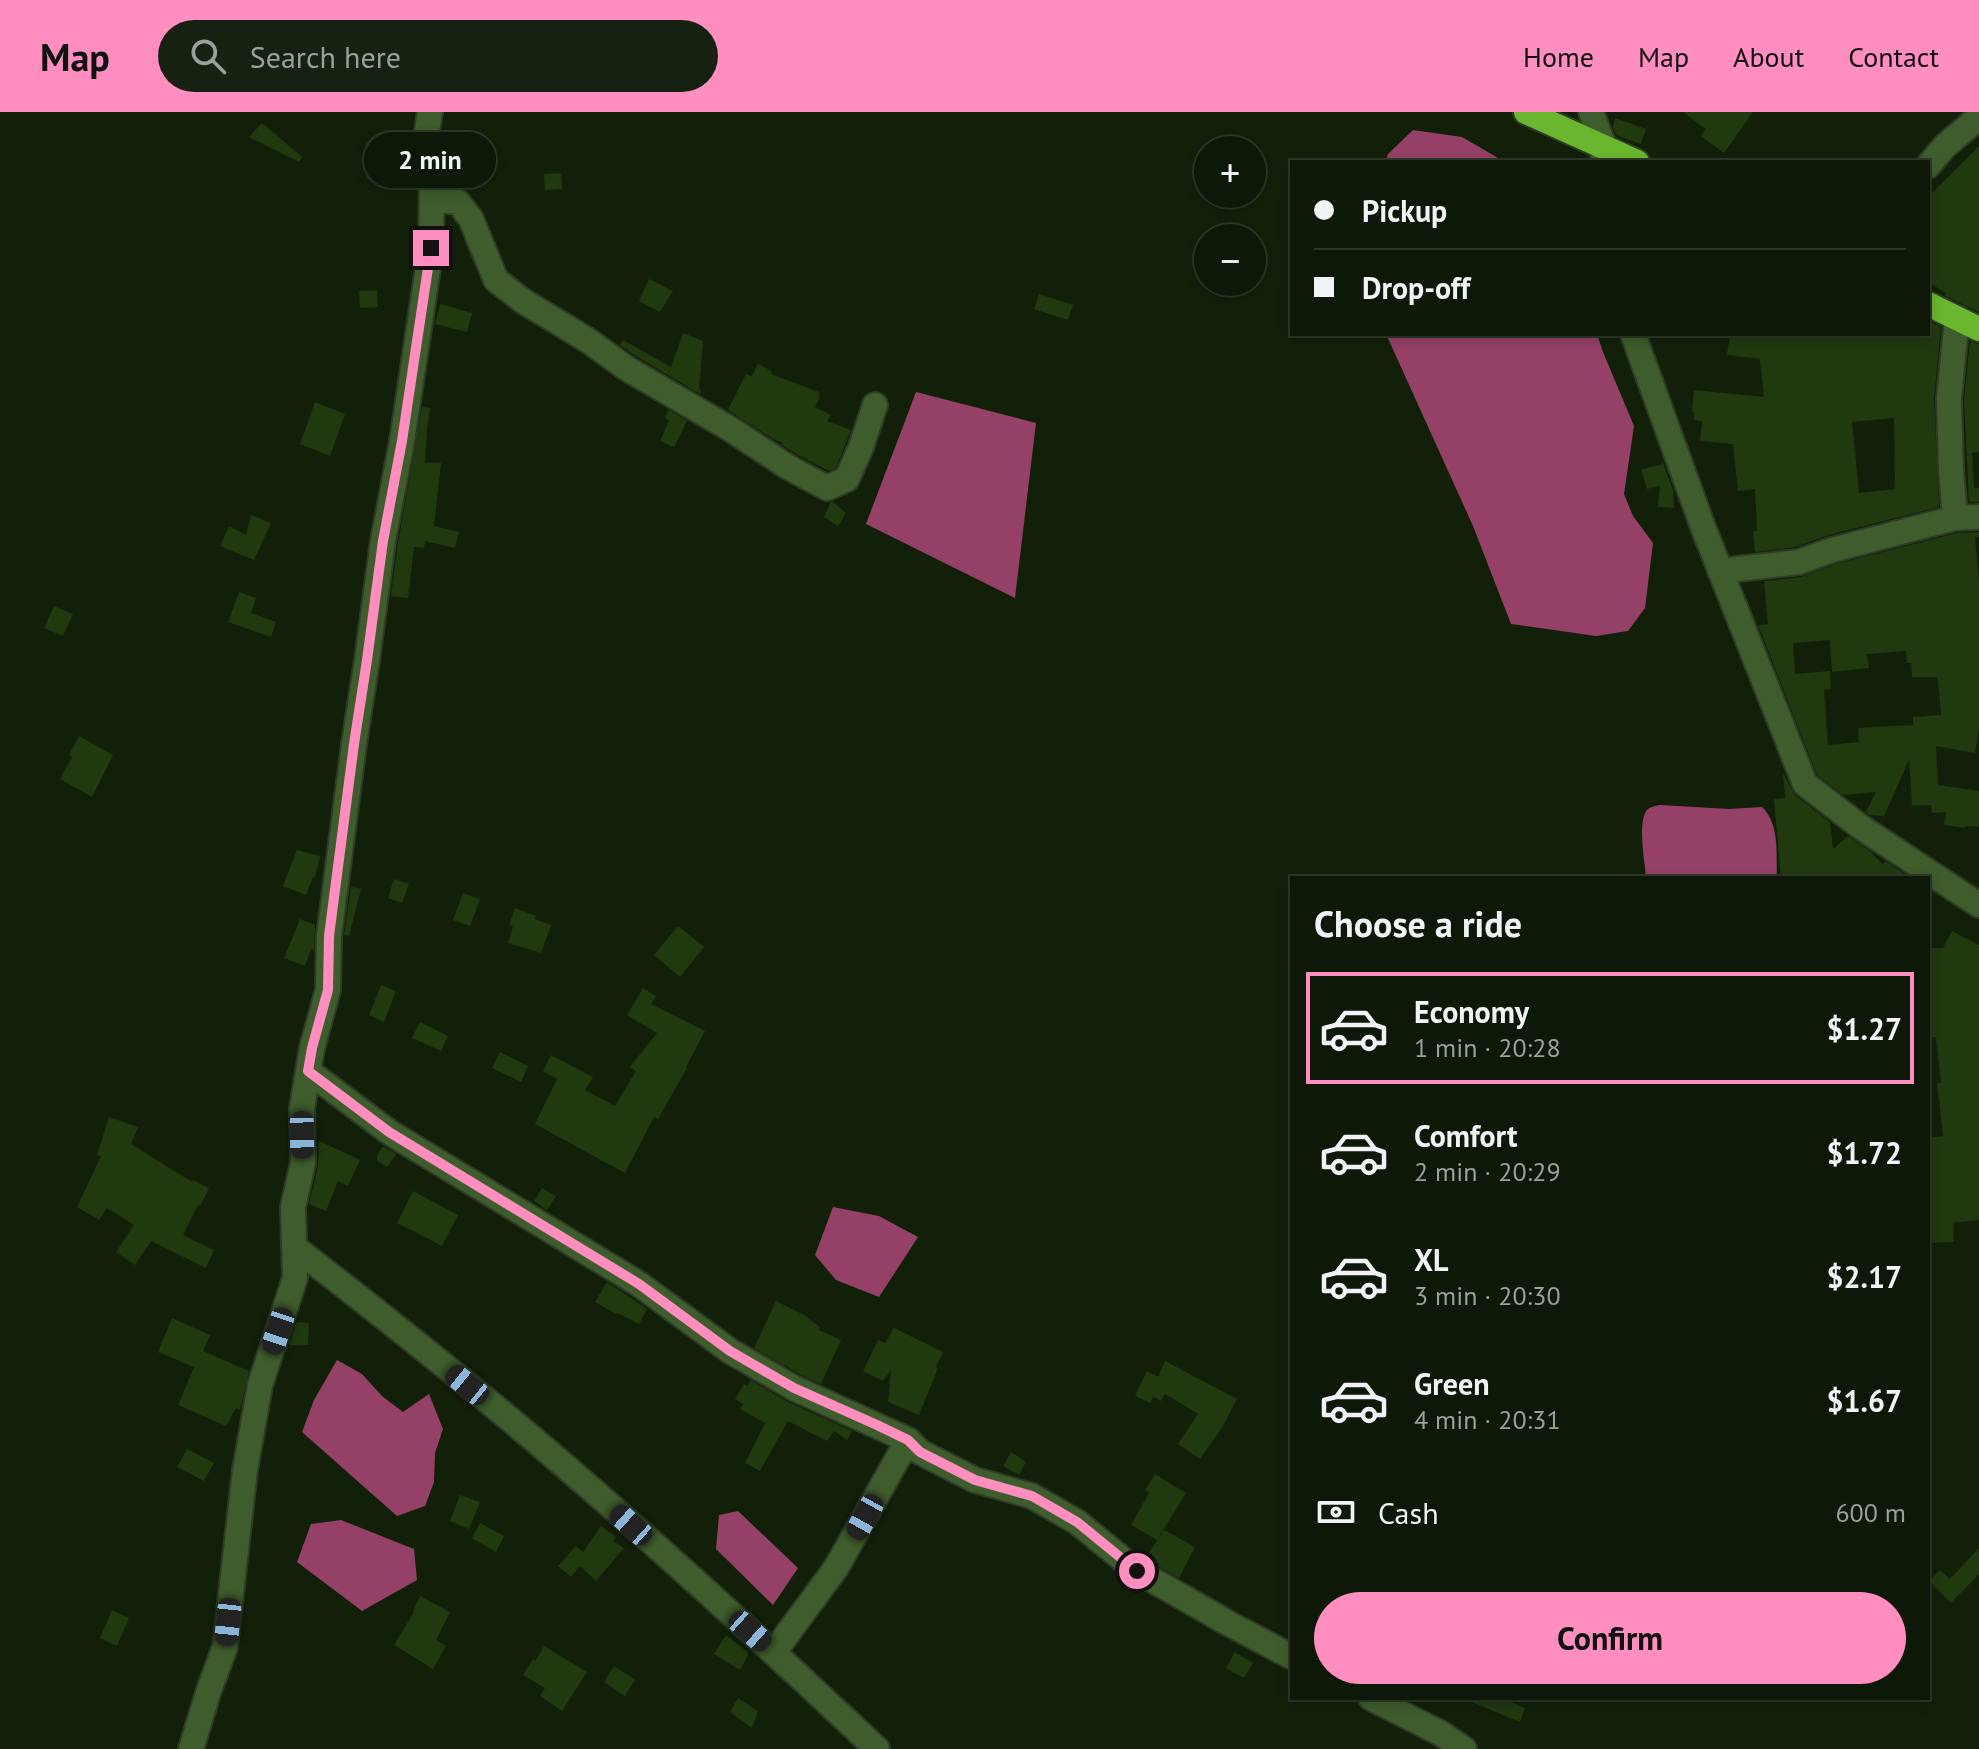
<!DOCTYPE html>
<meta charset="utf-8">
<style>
:root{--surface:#0e1808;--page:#172112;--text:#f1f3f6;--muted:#9ba09c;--line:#2e3729;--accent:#fd8ebf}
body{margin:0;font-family:"PT Sans",sans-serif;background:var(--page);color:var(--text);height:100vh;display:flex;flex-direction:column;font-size:30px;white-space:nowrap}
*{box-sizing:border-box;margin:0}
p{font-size:26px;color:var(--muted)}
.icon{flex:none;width:44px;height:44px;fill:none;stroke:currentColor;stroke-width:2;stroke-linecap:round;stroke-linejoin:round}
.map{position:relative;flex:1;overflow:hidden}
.drawer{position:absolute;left:1290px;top:764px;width:640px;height:824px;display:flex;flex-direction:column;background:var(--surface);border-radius:0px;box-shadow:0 4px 12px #0003,0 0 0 2px var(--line)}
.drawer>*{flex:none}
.top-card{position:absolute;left:1290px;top:48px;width:640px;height:176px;border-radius:0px;box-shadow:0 4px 12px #0003,0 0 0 2px var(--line);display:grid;align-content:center;height:176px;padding:0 24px;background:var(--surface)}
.fabs{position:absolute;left:1194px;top:24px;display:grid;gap:16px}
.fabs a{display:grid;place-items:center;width:72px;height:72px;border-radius:50%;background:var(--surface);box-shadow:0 4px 12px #0003,0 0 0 2px var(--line);font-size:40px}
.end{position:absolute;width:36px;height:36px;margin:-18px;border:10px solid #fd8ebf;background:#111;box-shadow:0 0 0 4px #111}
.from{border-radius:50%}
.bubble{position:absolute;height:56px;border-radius:28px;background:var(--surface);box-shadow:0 4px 12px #0003,0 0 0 2px var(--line);font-size:26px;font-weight:700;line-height:56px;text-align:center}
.car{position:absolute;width:24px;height:48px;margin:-24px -12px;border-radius:10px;box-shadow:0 0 6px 2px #0007;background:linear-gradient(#222 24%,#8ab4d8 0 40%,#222 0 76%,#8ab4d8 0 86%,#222 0)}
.top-card b{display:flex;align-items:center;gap:28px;height:76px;font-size:30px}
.top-card b+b{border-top:2px solid var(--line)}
.top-card i{width:20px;height:20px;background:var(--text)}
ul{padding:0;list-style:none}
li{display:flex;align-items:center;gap:24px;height:112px;margin:0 16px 12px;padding:0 8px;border:4px solid transparent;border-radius:0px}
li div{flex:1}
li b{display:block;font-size:30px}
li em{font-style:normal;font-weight:700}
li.active{border-color:var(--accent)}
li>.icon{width:72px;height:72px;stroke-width:1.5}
h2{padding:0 24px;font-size:36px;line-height:96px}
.pay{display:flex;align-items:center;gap:20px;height:88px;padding:0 24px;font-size:30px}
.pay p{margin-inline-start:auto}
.action{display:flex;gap:16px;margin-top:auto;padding:16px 24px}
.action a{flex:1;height:92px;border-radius:48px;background:var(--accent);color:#111;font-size:32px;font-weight:700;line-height:92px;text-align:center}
header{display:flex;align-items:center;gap:48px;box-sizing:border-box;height:112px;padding:0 40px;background:var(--accent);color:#111}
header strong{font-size:38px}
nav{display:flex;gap:44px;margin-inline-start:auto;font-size:28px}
.search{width:560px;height:72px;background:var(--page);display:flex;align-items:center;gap:20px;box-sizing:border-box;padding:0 28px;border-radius:44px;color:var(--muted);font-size:30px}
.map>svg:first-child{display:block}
</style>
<header>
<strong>Map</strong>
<div class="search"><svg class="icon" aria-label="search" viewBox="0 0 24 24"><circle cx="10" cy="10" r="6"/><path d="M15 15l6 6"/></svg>Search here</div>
<nav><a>Home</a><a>Map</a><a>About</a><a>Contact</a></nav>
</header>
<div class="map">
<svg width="1979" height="1637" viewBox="0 0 1979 1637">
<rect width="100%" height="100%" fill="#12200a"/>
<path fill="#944067" d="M1413 18 1462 25 1505 50H1386L1388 42Z
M1386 222H1597L1603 240 1634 314 1624 382 1633 404 1653 431 1645 496 1628 519 1596 524 1511 512 1473 414Z
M916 280 1036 311 1015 486 866 412Z
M1660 693 1729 697 1762 695C1780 712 1776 743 1777 766H1646C1645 750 1637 710 1647 698 1650 695 1655 694 1660 693Z
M833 1095 879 1104 918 1125 879 1185 836 1168 815 1143Z
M337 1248 362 1262 382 1284 403 1300 429 1282 443 1317 435 1341 434 1370 425 1394 397 1404 302 1320 314 1288Z
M738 1399 798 1456 773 1493 716 1437 719 1403Z
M341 1408 414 1437 417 1468 362 1499 297 1450 311 1412Z"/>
<path fill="#20390f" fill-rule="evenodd" d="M1683 0H1753L1724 41 1701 24 1706 17Z
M1615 6 1646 17 1641 32 1616 23 1613 14Z
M262 11 302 45 299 50 249 25Z
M1979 34V200L1945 184 1946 181 1928 170V85Z
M474 53 475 69 465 70V77L447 74 446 56Z
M561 61 562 77 545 78 544 62Z
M649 167 673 179 660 200 639 189Z
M377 178 378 195 360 196 359 179Z
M1039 182 1073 193 1068 208 1034 197Z
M440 192 472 201 467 220 435 212Z
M1928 209 1941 215 1934 286 1939 395 1828 423 1796 435 1755 440 1753 419H1757L1755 377 1738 379 1733 332 1700 329 1702 309 1694 308V300L1692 299 1694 278 1764 285 1760 247 1727 243 1730 222H1928ZM1894 306 1895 377 1859 381 1852 310Z
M683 221 703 229 699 277 702 279 700 282 634 243 620 233 623 228 671 255Z
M1970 229 1979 232V340L1972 341 1974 376H1979V390H1969L1964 287Z
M758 252 772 259 771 262 819 280V287L815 295 831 303 827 309 851 318 836 356 829 359 821 355 796 342 782 333 783 331 773 327 728 298 746 262 752 264Z
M315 290 345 302 330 344 300 332Z
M422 295 430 296 427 317 425 351H441L434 414 459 420 455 436 425 429 424 436 414 435 408 486 391 484 398 431Z
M669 298 687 309 674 335 660 329 669 309 665 306Z
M1662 349 1673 378 1674 396 1658 395 1660 374 1647 377 1641 357 1661 353Z
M831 390H833L846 401 838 414 824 405Z
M251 403 271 411 254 448 220 434 229 414 246 423Z
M1979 420V425H1975L1979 470V617L1975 641 1936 634 1938 673 1979 679V715L1965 714V716L1944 713 1946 700 1932 701 1931 693 1912 694 1909 648 1884 704 1869 703 1866 700 1876 680 1843 683 1817 663 1758 513 1768 512 1764 469 1801 465 1836 452 1957 421ZM1830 528 1832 560 1869 556 1867 542 1906 539 1907 551H1911L1912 565H1936L1938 567 1941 603 1913 605V613L1858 616 1859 630 1828 633 1824 578 1831 577 1830 559 1795 562 1793 531Z
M239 480 256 486 251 501 276 510 271 525 228 510Z
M54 494 73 502 63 524 44 516Z
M79 624 113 643 92 685 60 667 72 645 69 643Z
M1783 661 1795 683 1830 710 1833 737 1848 724 1870 739 1883 753 1885 749 1911 766H1816V762L1781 766 1774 687 1785 686Z
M297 738 320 744 315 766 313 765 306 783 283 774Z
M394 767 409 772 402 791 388 786Z
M351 775 361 777 349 824 344 823Z
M463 781 480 787 470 814 453 808Z
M515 796 536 804 534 807 551 813 541 841 508 831 513 815 509 813Z
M300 807 315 813 314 838 311 837 305 854 284 846Z
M678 814 704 835 680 865 654 843Z
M1952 819 1979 833V1108L1953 1111 1954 1130 1928 1131V1026L1943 1024 1937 971H1941L1936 925 1928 926V836H1943Z
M381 873 396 879 384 910 369 903Z
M643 876 656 884 651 892 705 919 686 955 687 956 658 1007 654 1005 625 1061 535 1012 557 967 543 959 551 943 593 965 585 978 615 994 636 959 630 955 657 921 627 903Z
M420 910 448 924 441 939 412 926Z
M500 940 528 954 521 970 492 956Z
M109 1005 138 1015 131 1032 192 1070 193 1068 209 1076 200 1094 198 1093 183 1123 214 1138 206 1156 151 1129 135 1153 116 1140 134 1113 107 1096 99 1108 77 1095 101 1044 97 1043Z
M319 1029 360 1048 348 1074 338 1069 326 1099 309 1092 318 1054Z
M383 1034 396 1042 387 1055 377 1049V1043Z
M542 1076 556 1084 547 1098 534 1089Z
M413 1079 458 1103 442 1134 397 1111Z
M607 1170 647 1197 639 1212 617 1201 616 1202 595 1190Z
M776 1189 802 1202 820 1215 819 1218 841 1228 821 1272 801 1263 754 1236Z
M172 1206 210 1223 203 1239 249 1259 240 1298 236 1296 226 1314 178 1293 194 1255 158 1240Z
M296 1210 309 1211 308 1233H289Z
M894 1216 943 1240 936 1255 938 1256 919 1303 888 1290 891 1258 883 1269 863 1259 878 1228 885 1231Z
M1165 1249 1237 1287 1223 1314 1200 1347 1178 1332 1198 1302 1165 1282 1161 1289 1153 1285 1150 1291 1135 1284 1147 1259 1158 1265Z
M751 1268 788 1290 852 1319 847 1328 834 1319 827 1329 788 1309 760 1359 745 1351 765 1311 740 1297 743 1292 735 1287 744 1272 747 1274Z
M187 1337 214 1351 204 1369 177 1355Z
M1011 1340 1026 1350 1019 1363 1003 1354Z
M1155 1362 1186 1381 1157 1428 1131 1413 1149 1381 1145 1378Z
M460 1383 480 1390 469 1417 450 1409Z
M480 1411 504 1424 496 1440 472 1426Z
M601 1414 616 1425 613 1429 624 1436 596 1469 580 1454 571 1465 558 1454 576 1434 583 1440Z
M1164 1418 1195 1435 1179 1466 1158 1454 1159 1452 1147 1444Z
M1979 1436V1462L1951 1491 1929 1469 1940 1458 1950 1467Z
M420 1484 450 1500 436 1528 446 1534 433 1557 394 1533 414 1500 413 1499Z
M112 1498 129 1506 117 1534 100 1526Z
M726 1523 749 1541 740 1558 714 1542Z
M544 1534 587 1560 562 1599 540 1584 545 1576 523 1563 533 1547 535 1549Z
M1235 1540 1253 1551 1244 1566 1226 1556Z
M614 1554 635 1568 625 1584 604 1570Z
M738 1586 758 1599 752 1616 730 1600Z
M1462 1586H1502L1525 1596 1520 1610Z"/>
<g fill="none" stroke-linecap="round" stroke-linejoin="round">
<defs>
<path id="minor" d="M1591 0 1604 34 1603 50
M1928 54 1945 34 1979 5
M432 87 458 90 471 107 496 168 523 189 589 229 626 256 732 318 788 355 827 376 847 367 861 335 875 293
M1957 206 1949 286 1951 358 1955 406 1979 405
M1633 222 1703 415 1805 672 1862 716 1979 793
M1720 459 1799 450 1832 438 1955 406
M308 959 389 1020 639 1172 730 1239 794 1276 908 1328 920 1340 975 1368 1032 1384 1077 1410 1137 1459 1226 1510 1292 1545
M294 1135C368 1192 441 1250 512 1309 637 1414 758 1525 877 1637
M774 1540 836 1456 908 1328
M1371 1586 1442 1622 1464 1637
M191 1637 209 1578 225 1535 245 1358 260 1273 295 1166 293 1095 303 1051 302 996 312 936 328 878 329 824 354 632 367 548 383 429 402 329 431 136 432 61 425 31 430 0"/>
<path id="highway" d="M1526 0 1637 50
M1928 192 1979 217"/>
</defs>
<use href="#minor" stroke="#2e3c27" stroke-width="28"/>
<use href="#highway" stroke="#2e3c27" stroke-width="28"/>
<use href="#minor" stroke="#3e5c2c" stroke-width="24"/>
<use href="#highway" stroke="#6ab62f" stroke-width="24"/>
</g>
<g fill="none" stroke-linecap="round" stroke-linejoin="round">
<path stroke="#fd8ebf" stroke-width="10" d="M431 136 402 329 383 429 367 548 354 632 329 824 328 878 312 936 308 959 389 1020 639 1172 730 1239 794 1276 877 1313 908 1328 920 1340 975 1368 1032 1384 1077 1410 1137 1459"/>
</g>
</svg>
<div class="fabs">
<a>+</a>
<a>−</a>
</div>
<i class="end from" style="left:1137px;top:1459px"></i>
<i class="end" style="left:431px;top:136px"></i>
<div class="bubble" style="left:364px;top:20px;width:132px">2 min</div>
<i class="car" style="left:302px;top:1023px;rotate:179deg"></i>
<i class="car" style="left:278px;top:1219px;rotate:198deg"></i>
<i class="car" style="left:467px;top:1273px;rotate:309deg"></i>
<i class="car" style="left:865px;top:1405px;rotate:209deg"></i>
<i class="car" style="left:631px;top:1413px;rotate:312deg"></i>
<i class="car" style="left:228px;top:1510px;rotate:186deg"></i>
<i class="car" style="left:750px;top:1519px;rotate:132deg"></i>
<div class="top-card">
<b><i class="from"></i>Pickup</b>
<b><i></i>Drop-off</b>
</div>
<section class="drawer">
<h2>Choose a ride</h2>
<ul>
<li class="active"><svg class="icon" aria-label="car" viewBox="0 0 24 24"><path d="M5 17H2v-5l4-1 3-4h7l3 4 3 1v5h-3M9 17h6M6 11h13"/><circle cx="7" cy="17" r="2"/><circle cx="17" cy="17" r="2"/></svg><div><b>Economy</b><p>1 min · 20:28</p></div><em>$1.27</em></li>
<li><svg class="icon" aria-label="car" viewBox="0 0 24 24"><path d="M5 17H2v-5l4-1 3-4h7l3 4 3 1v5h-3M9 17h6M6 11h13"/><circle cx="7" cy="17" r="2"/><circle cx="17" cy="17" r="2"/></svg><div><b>Comfort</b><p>2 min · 20:29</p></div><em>$1.72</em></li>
<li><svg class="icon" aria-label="car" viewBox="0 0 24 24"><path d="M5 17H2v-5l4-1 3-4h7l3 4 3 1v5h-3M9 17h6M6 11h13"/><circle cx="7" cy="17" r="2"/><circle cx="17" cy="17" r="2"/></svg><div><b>XL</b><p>3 min · 20:30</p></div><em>$2.17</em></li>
<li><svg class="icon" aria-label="car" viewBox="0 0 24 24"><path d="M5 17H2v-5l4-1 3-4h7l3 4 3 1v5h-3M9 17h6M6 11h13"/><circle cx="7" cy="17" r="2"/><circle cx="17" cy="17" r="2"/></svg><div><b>Green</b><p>4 min · 20:31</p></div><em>$1.67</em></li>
</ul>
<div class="pay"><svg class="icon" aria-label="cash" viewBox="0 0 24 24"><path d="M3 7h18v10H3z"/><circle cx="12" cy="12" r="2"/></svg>Cash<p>600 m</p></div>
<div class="action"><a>Confirm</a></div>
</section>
</div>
